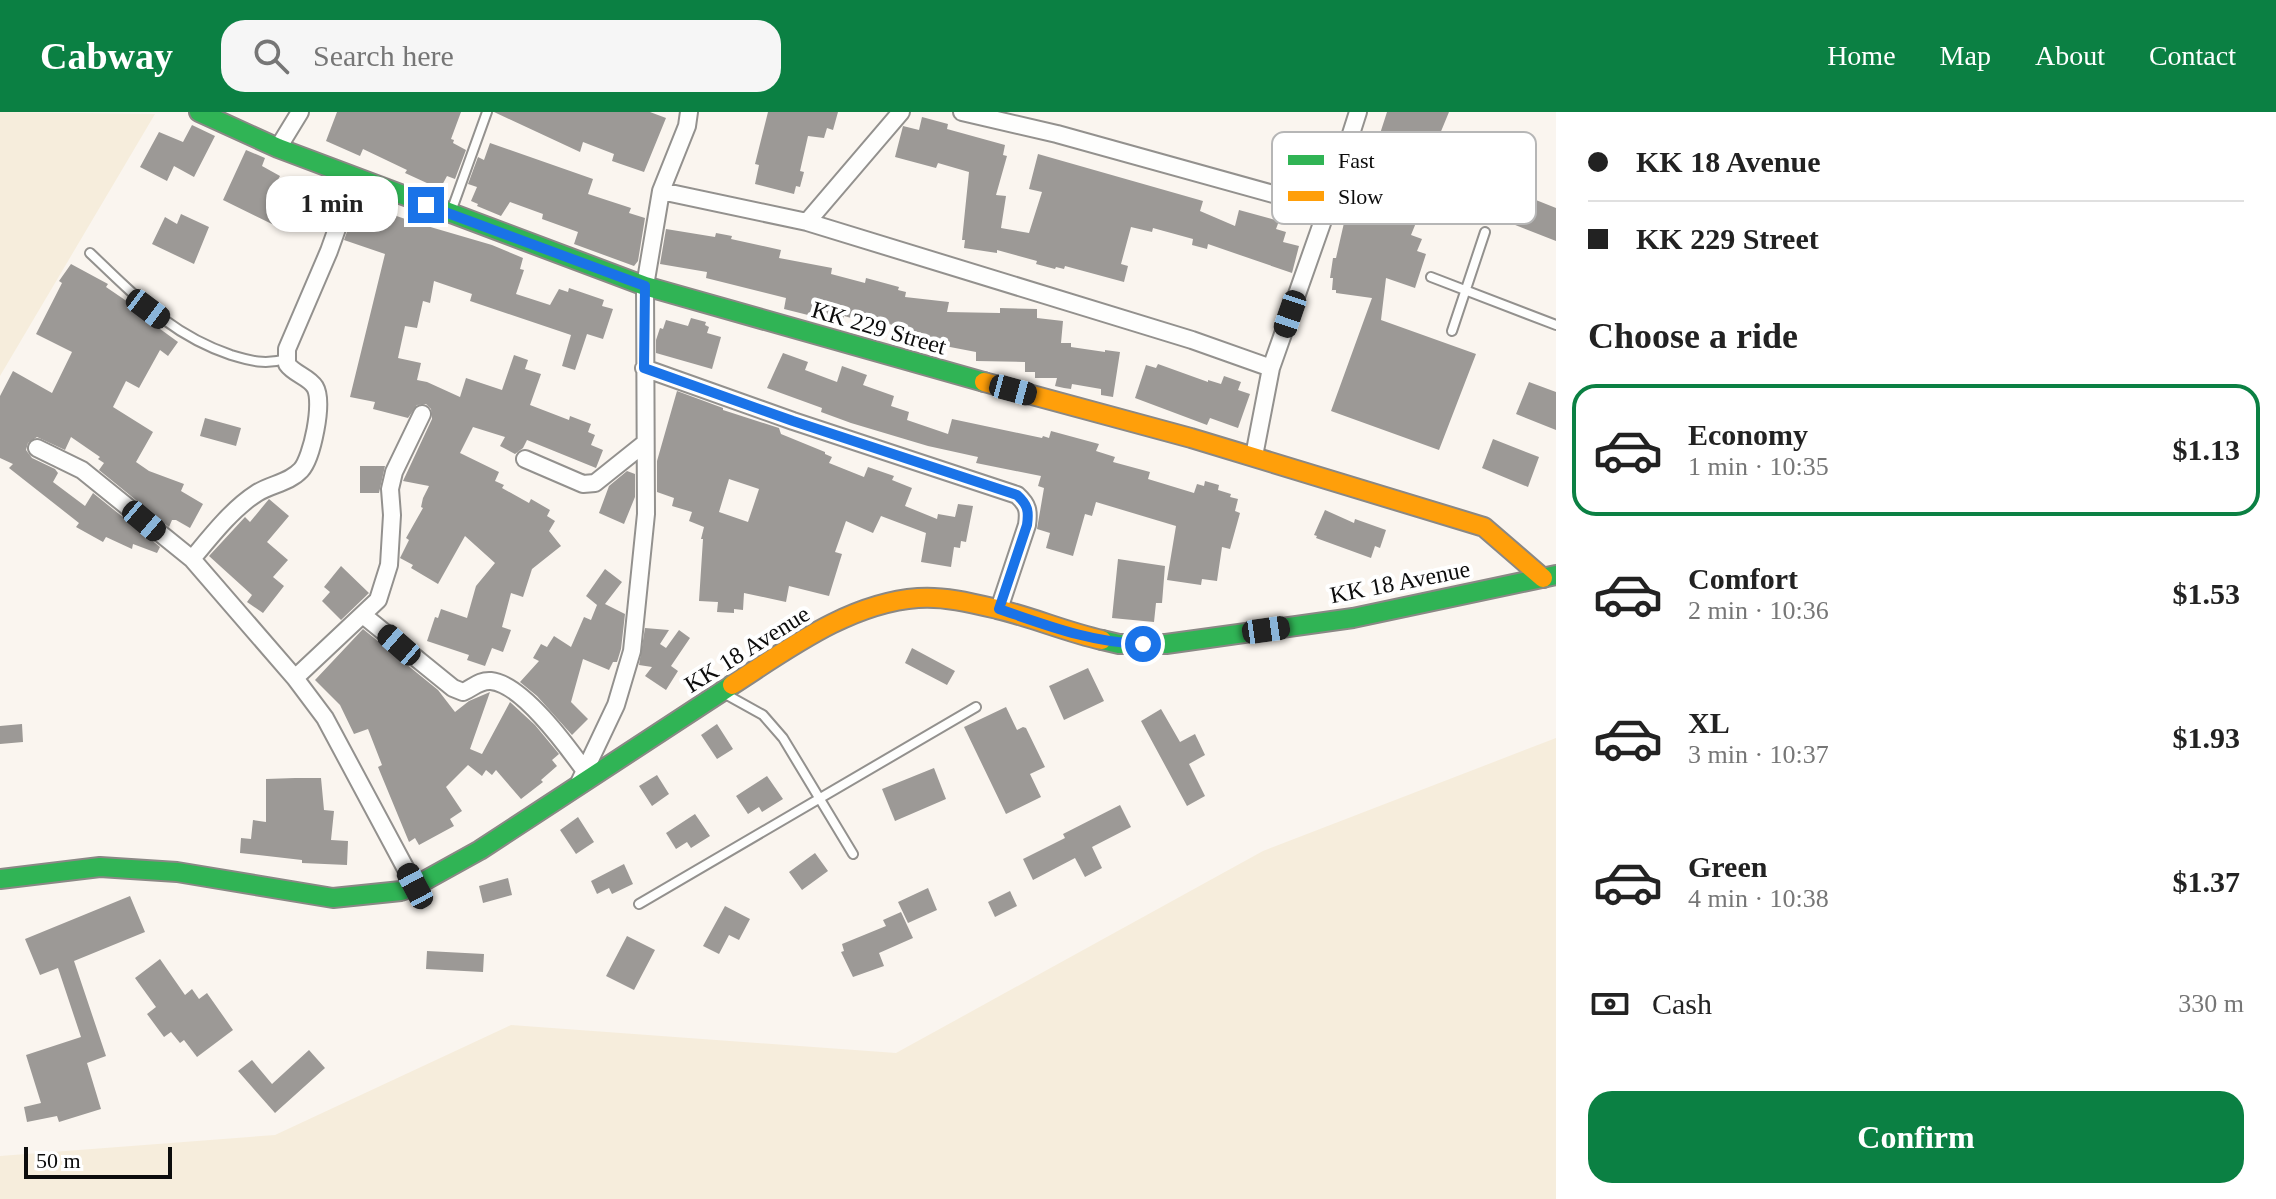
<!DOCTYPE html>
<meta charset="utf-8">
<style>
:root{--surface:#fff;--page:#f6f6f6;--text:#222;--muted:#767676;--line:#e0e0e0;--accent:#0b8043}
body{margin:0;font-family:"Times New Roman",serif;background:var(--page);color:var(--text);height:100vh;display:flex;flex-direction:column;font-size:30px;white-space:nowrap}
*{box-sizing:border-box;margin:0}
p{font-size:26px;color:var(--muted)}
.icon{flex:none;width:44px;height:44px;fill:none;stroke:currentColor;stroke-width:2;stroke-linecap:round;stroke-linejoin:round}
.map{position:relative;flex:1;overflow:hidden}
.details{display:flex;flex-direction:column;background:var(--surface);width:720px}
.details>*{flex:none}
.guide{display:grid;align-content:center;height:176px;padding:0 32px;background:var(--surface)}
.scale{position:absolute;left:24px;bottom:20px;width:148px;box-sizing:border-box;padding-left:8px;border:4px solid #0c0c0c;border-top:0;font-size:22px;line-height:28px;white-space:nowrap;color:#0c0c0c;-webkit-text-stroke:6px #fff;paint-order:stroke}
.end{position:absolute;width:36px;height:36px;margin:-18px;border:10px solid #1a73e8;background:#fff;box-shadow:0 0 0 4px #fff}
.from{border-radius:50%}
.bubble{position:absolute;height:56px;border-radius:24px;background:var(--surface);box-shadow:0 2px 6px #0004;font-size:26px;font-weight:700;line-height:56px;text-align:center}
.car{position:absolute;width:24px;height:48px;margin:-24px -12px;border-radius:10px;box-shadow:0 0 6px 2px #0007;background:linear-gradient(#222 24%,#8ab4d8 0 40%,#222 0 76%,#8ab4d8 0 86%,#222 0)}
.guide b{display:flex;align-items:center;gap:28px;height:76px;font-size:30px}
.guide b+b{border-top:2px solid var(--line)}
.guide i{width:20px;height:20px;background:var(--text)}
ul{padding:0;list-style:none}
li{display:flex;align-items:center;gap:24px;height:132px;margin:0 16px 12px;padding:0 16px;border:4px solid transparent;border-radius:24px}
li div{flex:1}
li b{display:block;font-size:30px}
li em{font-style:normal;font-weight:700}
li.active{border-color:var(--accent)}
li>.icon{width:72px;height:72px;stroke-width:1.5}
h2{padding:0 32px;font-size:36px;line-height:96px}
.pay{display:flex;align-items:center;gap:20px;height:88px;padding:0 32px;font-size:30px}
.pay p{margin-inline-start:auto}
.action{display:flex;gap:16px;margin-top:auto;padding:16px 32px}
.action a{flex:1;height:92px;border-radius:24px;background:var(--accent);color:#fff;font-size:32px;font-weight:700;line-height:92px;text-align:center}
header{display:flex;align-items:center;gap:48px;box-sizing:border-box;height:112px;padding:0 40px;background:var(--accent);color:#fff}
header strong{font-size:38px}
nav{display:flex;gap:44px;margin-inline-start:auto;font-size:28px}
.search{width:560px;height:72px;background:var(--page);display:flex;align-items:center;gap:20px;box-sizing:border-box;padding:0 28px;border-radius:24px;color:var(--muted);font-size:30px}
main{display:flex;flex:1;min-height:0}
.map>svg:first-child{display:block}
</style>
<header>
<strong>Cabway</strong>
<div class="search"><svg class="icon" aria-label="search" viewBox="0 0 24 24"><circle cx="10" cy="10" r="6"/><path d="M15 15l6 6"/></svg>Search here</div>
<nav><a>Home</a><a>Map</a><a>About</a><a>Contact</a></nav>
</header>
<main>
<div class="map">
<svg width="1556" height="1087" viewBox="0 0 1556 1087">
<rect width="100%" height="100%" fill="#faf5ef"/>
<path fill="#f6eddc" d="M0 0 155 2 0 264Z
M1556 626V1087H0V1044L275 1023 511 913 896 941 1263 739Z"/>
<path fill="#9c9996" fill-rule="evenodd" d="M337 0H461L451 27 454 28 453 31 466 38 455 67 447 64 440 77 405 61 407 58 363 37 360 44 326 29Z
M494 0H650L666 6 644 60 612 49 614 42 583 30 580 40Z
M768 0H838L833 18 827 16 824 26 808 24 800 59 804 60 800 75 796 74 794 82 755 72 759 53 755 52Z
M1387 0H1449L1430 46 1556 96V129L1429 79 1411 123 1422 127 1417 139 1426 142 1415 176 1386 166 1381 208 1476 242 1439 338 1331 299 1372 186 1336 181V178H1332L1333 166H1330L1333 146H1336L1346 102 1349 103 1351 95 1356 96Z
M922 5 948 12 947 17 1005 33 1003 43 1007 44 996 83 1006 84 1001 116 1029 121 1042 80 1029 77 1038 42 1203 89 1200 99 1235 114 1239 98 1279 109 1276 117 1286 120 1283 130 1299 134 1292 161 1208 132 1207 137 1192 133 1193 127 1153 116 1152 120 1131 115 1121 152 1128 154 1124 170 1065 154 1064 157 1056 155 1055 157 1036 152 1037 149 997 138V141L964 136 965 128H962L969 60 938 51 936 56 895 45 903 14 919 18Z
M192 13 215 24 194 65 174 54 167 69 140 55 159 20 183 30Z
M490 31 593 67 588 82 631 96 629 101 645 106 638 149 634 154 574 132 578 120 542 107 543 102 510 90 501 104 477 94 478 92 471 89 477 75 468 72 478 45 484 48Z
M246 38 265 46 262 54 280 64 274 75 304 91 313 66 333 75 329 88 335 90 325 116 314 112 312 117 280 105 276 114 223 88Z
M362 92 411 109 412 105 429 110 427 114 492 133 523 146 520 157 524 158 516 182 550 193 559 177 568 180 569 176 604 188 602 194 613 197 603 227 587 222 575 258 562 254 571 223 470 189 472 182 434 169 430 191 423 189 417 216 405 214 398 246 421 251 417 268 427 270 460 285 466 266 502 278 514 243 528 248 525 257 541 262 530 293 569 308 570 304 591 312 588 320 595 323 591 333 603 338 596 356 527 328 523 336 515 342 500 334 505 325 473 315 460 341 499 360 495 369 504 373 502 376 529 391 531 387 550 398 547 404 555 409 549 419 561 434 532 457 523 485 511 481 502 515 511 518 503 540 492 536 485 554 467 548 469 543 427 529 435 505 438 506 441 497 467 506 476 474 495 451 465 424 438 472 411 456 413 453 400 446 409 428 406 426 423 396 421 395 423 386 429 374 403 369 432 307 431 297 426 292 417 293 408 306 373 297 375 290 350 285 385 142 344 128 355 98 359 99Z
M181 102 209 115 194 152 152 132 165 105 177 112Z
M666 117 715 125 716 121 732 124 731 127 781 138 779 146 832 156 831 162 865 171 866 166 899 175 898 178 906 180 905 185 949 190 947 200 1000 201V196L1037 197V206L1063 209 1061 231H1071V235L1105 240V238L1120 240 1113 285 1101 283V277L1072 272 1071 277 1064 276 1055 274 1057 266H1035V260H1025V250L976 249V240L924 230 925 222 889 212 888 216 844 204 841 215 816 208V205L784 197 786 186 706 166 707 160 660 152Z
M71 152 108 172 106 175 147 203 145 206 178 230 168 244 160 238 139 276 126 269 113 295 153 320 136 350 149 359 184 372 181 379 203 392 190 416 176 408H172L169 415 99 358 104 351 98 347 100 345 71 325 65 338 37 325 28 331 26 338 32 346 55 357 58 361 53 370 85 394 93 381 160 435 157 441 133 432 132 437 106 425 103 430 76 415 79 411 9 356 13 352 0 346V284L13 259 52 281 72 240 36 222 62 171 59 169Z
M691 206 706 210 705 213 709 215 707 221 721 225 712 257 656 241V228L660 216 663 217 666 208 688 214Z
M783 241 808 250 805 258 837 270 842 254 867 263 863 273 894 284 891 294 909 300 907 308 948 322 952 307 1042 326 1043 324 1049 326 1051 319 1099 332 1096 339 1115 345 1113 350 1150 360 1148 367 1194 381 1197 372 1204 374 1205 369 1219 373 1218 378 1231 382 1230 385 1238 387 1235 399 1240 401 1230 437 1222 435 1217 469 1202 467 1201 473 1167 468 1176 414 1096 390 1092 404 1085 402 1073 444 1046 436 1050 421 1037 417 1044 376 1038 374 1041 364 976 351 978 345 928 334 851 311 821 300 822 296 767 276Z
M1158 252 1208 270V268L1221 272 1224 264 1241 270 1238 278 1250 282 1238 316 1210 306 1207 313 1135 286 1146 253 1156 256Z
M1529 270 1556 280V318L1516 302Z
M677 279 723 296V298L779 316 781 322 825 340V342L832 345 829 351 864 365 868 355 894 364 892 368 912 376 905 394 937 407 938 402 955 405 958 392 973 394 966 430 961 429 960 436 954 435 951 455 921 450 926 421 881 404 873 421 846 409 835 440 842 442 829 484 789 474 786 490 744 481 743 498 734 497V501L717 500 718 490 699 489 703 427H701L704 415 689 409 692 400 672 394 674 386 657 380V349ZM729 367 759 377 748 410 719 400Z
M205 306 241 316 236 334 200 324Z
M1493 327 1539 345 1528 375 1482 356Z
M360 354H385L379 381H360Z
M627 359 635 362V385L624 412 599 401 609 374Z
M269 387 289 404 267 430 288 448 273 465 284 474 263 501 247 490 252 483 209 444 245 405 250 410Z
M1325 398 1354 411 1355 407 1386 418 1380 436 1375 434 1371 446 1316 426 1317 424 1314 423Z
M1118 447 1165 454 1162 491H1156L1154 510 1112 506Z
M341 454 369 481 341 508 322 489 330 480 324 475Z
M605 457 622 470 605 492 625 502 621 537 617 550H613L609 558 583 547 571 590 588 607 572 623 537 584 520 570 539 549 533 546 541 532 547 535 554 524 571 535 584 505 591 508 597 493 586 484Z
M645 516 669 518 660 532 666 536 679 518 690 526 671 554 678 559 666 578 645 564 652 555 639 553Z
M363 517 438 578 455 600 469 589 490 580 470 637 482 642 510 590 535 613 559 642 552 648 557 654 541 668 543 670 521 687 496 658 492 663 486 658 482 664 468 653 446 675 462 699 450 707 454 714 419 733 415 726 409 730 378 655 382 653 368 617 354 622 340 593 315 568Z
M912 536 955 559 947 573 905 551Z
M1088 556 1104 589 1064 608 1049 574Z
M1006 595 1017 618 1023 615 1026 616 1045 655 1030 662 1041 685 1006 702 964 615Z
M1161 597 1180 630 1195 622 1205 643 1189 652 1205 684 1187 694 1141 609Z
M22 612 23 630 0 632V614Z
M717 612 733 637 717 647 701 623Z
M934 656 946 687 895 709 882 677Z
M657 663 669 682 652 694 639 674Z
M767 664 783 687 762 700 759 695 748 702 736 684Z
M295 666H321L324 698 334 699 331 728 348 729 347 753 302 751V748L240 741 241 726 251 727 253 708 266 710V667Z
M1120 693 1131 715 1092 735 1102 756 1085 765 1075 746 1033 768 1023 747 1065 726 1063 722Z
M695 702 710 724 691 736 687 730 676 737 666 721Z
M578 705 594 730 576 742 560 718Z
M815 741 828 759 802 778 789 760Z
M624 752 633 772 612 782 609 776 597 782 591 769Z
M508 766 512 783 483 791 479 774Z
M928 776 937 798 908 811 898 790Z
M1010 779 1017 794 995 805 988 790Z
M130 784 145 820 74 849 106 944 87 951 101 997 59 1010 57 1004 27 1010 24 995 41 991 26 943 81 925 58 856 40 863 25 827Z
M725 794 750 807 739 828 729 823 719 842 703 834Z
M901 800 913 826 879 841 884 854 853 865 841 840 844 839 842 832 886 814 883 808Z
M627 824 655 838 634 878 606 864Z
M427 839 484 842 483 860 426 857Z
M160 847 185 883 192 877 199 887 207 881 233 918 197 945 184 928 180 931 171 920 164 925 147 902 156 895 135 866Z
M309 938 325 956 275 1001 238 959 252 948 272 972Z"/>
<g fill="none" stroke-linecap="round" stroke-linejoin="round">
<defs>
<path id="lane" d="M452 97 487 0
M90 141C136 184 169 222 231 243 251 249 265 253 286 247
M1431 165 1556 213
M1452 219 1485 120
M727 583 763 603 783 626 853 742
M639 792 976 595"/>
<path id="street" d="M962 0 1057 22 1327 97
M278 36 300 0
M661 79 807 110 1192 228 1271 256
M807 110 901 0
M644 256 793 309 1017 383C1028 393 1029 399 1027 413L999 497
M37 336 82 358 192 447 295 566 325 606 415 774
M1254 344 1271 256 1327 97 1358 0
M525 347 583 372 595 371 645 331
M192 447C211 424 232 397 257 381 271 372 289 371 301 358 312 346 324 290 315 275 309 265 294 262 287 252V237L329 139 355 66
M363 503 453 576 463 580C473 576 479 568 491 569 522 572 567 634 585 659
M295 566 378 488 389 453 392 403 390 377 394 360 422 302
M580 669 616 593 632 539 646 402 645 174 661 79 687 14 689 0"/>
<path id="fast" d="M199 0 278 36 645 174 984 270
M1102 528 1119 532H1166L1353 506 1556 463
M0 767 100 755 177 760 333 786 401 779 415 774 480 738 732 573"/>
<path id="slow" d="M984 270 1191 326 1484 415 1543 466
M732 573C788 537 849 491 918 486 944 484 972 491 997 497 1032 505 1066 520 1102 528"/>
</defs>
<use href="#lane" stroke="#93918e" stroke-width="12"/>
<use href="#street" stroke="#93918e" stroke-width="20"/>
<use href="#fast" stroke="#8a8885" stroke-width="22"/>
<use href="#slow" stroke="#8a8885" stroke-width="22"/>
<use href="#lane" stroke="#fefefd" stroke-width="8"/>
<use href="#street" stroke="#fefefd" stroke-width="16"/>
<use href="#fast" stroke="#30b455" stroke-width="18"/>
<use href="#slow" stroke="#ff9f0a" stroke-width="18"/>
</g>
<g fill="none" stroke-linecap="round" stroke-linejoin="round">
<path stroke="#1a73e8" stroke-width="10" d="M426 93 645 174 644 256 793 309 1017 383C1028 393 1029 399 1027 413L999 497C1046 513 1092 531 1143 532"/>
</g>
<g text-anchor="middle" dominant-baseline="central" stroke-width="8" stroke-linejoin="round" paint-order="stroke">
<g font-size="24" fill="#0c0c0c" stroke="#fff">
<text transform="translate(879 216) rotate(16)">KK 229 Street</text>
<text transform="translate(1400 470) rotate(-11)">KK 18 Avenue</text>
<text transform="translate(747 537) rotate(-32)">KK 18 Avenue</text>
</g>
</g>
<rect x="1272" y="20" width="264" height="92" rx="12" fill="#fff" stroke="#b6b6b6" stroke-width="2"/>
<rect x="1288" y="43" width="36" height="10" fill="#30b455"/>
<rect x="1288" y="79" width="36" height="10" fill="#ff9f0a"/>
<g font-size="22" fill="#0c0c0c">
<text x="1338" y="56">Fast</text>
<text x="1338" y="92">Slow</text>
</g>
</svg>
<div class="scale">50 m</div>
<i class="end from" style="left:1143px;top:532px"></i>
<i class="end" style="left:426px;top:93px"></i>
<div class="bubble" style="left:266px;top:64px;width:132px">1 min</div>
<i class="car" style="left:148px;top:197px;rotate:127deg"></i>
<i class="car" style="left:1290px;top:202px;rotate:199deg"></i>
<i class="car" style="left:1013px;top:278px;rotate:105deg"></i>
<i class="car" style="left:144px;top:409px;rotate:130deg"></i>
<i class="car" style="left:1266px;top:518px;rotate:82deg"></i>
<i class="car" style="left:399px;top:533px;rotate:311deg"></i>
<i class="car" style="left:415px;top:774px;rotate:332deg"></i>
</div>
<section class="details">
<div class="guide">
<b><i class="from"></i>KK 18 Avenue</b>
<b><i></i>KK 229 Street</b>
</div>
<h2>Choose a ride</h2>
<ul>
<li class="active"><svg class="icon" aria-label="car" viewBox="0 0 24 24"><path d="M5 17H2v-5l4-1 3-4h7l3 4 3 1v5h-3M9 17h6M6 11h13"/><circle cx="7" cy="17" r="2"/><circle cx="17" cy="17" r="2"/></svg><div><b>Economy</b><p>1 min · 10:35</p></div><em>$1.13</em></li>
<li><svg class="icon" aria-label="car" viewBox="0 0 24 24"><path d="M5 17H2v-5l4-1 3-4h7l3 4 3 1v5h-3M9 17h6M6 11h13"/><circle cx="7" cy="17" r="2"/><circle cx="17" cy="17" r="2"/></svg><div><b>Comfort</b><p>2 min · 10:36</p></div><em>$1.53</em></li>
<li><svg class="icon" aria-label="car" viewBox="0 0 24 24"><path d="M5 17H2v-5l4-1 3-4h7l3 4 3 1v5h-3M9 17h6M6 11h13"/><circle cx="7" cy="17" r="2"/><circle cx="17" cy="17" r="2"/></svg><div><b>XL</b><p>3 min · 10:37</p></div><em>$1.93</em></li>
<li><svg class="icon" aria-label="car" viewBox="0 0 24 24"><path d="M5 17H2v-5l4-1 3-4h7l3 4 3 1v5h-3M9 17h6M6 11h13"/><circle cx="7" cy="17" r="2"/><circle cx="17" cy="17" r="2"/></svg><div><b>Green</b><p>4 min · 10:38</p></div><em>$1.37</em></li>
</ul>
<div class="pay"><svg class="icon" aria-label="cash" viewBox="0 0 24 24"><path d="M3 7h18v10H3z"/><circle cx="12" cy="12" r="2"/></svg>Cash<p>330 m</p></div>
<div class="action"><a>Confirm</a></div>
</section>
</main>
